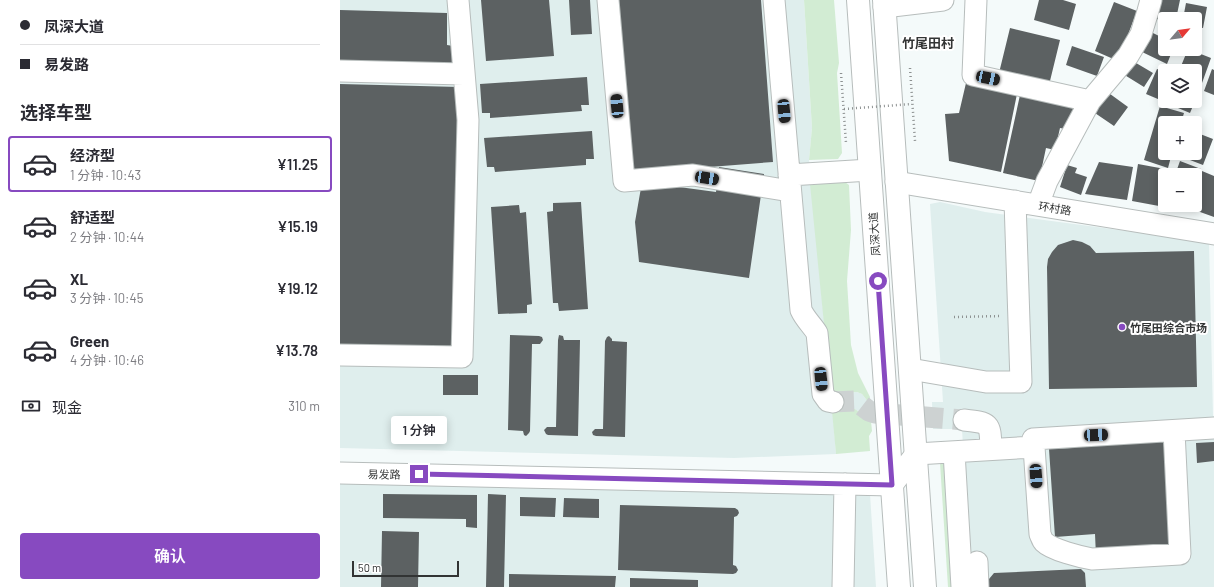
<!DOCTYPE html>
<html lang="zh">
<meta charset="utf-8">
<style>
:root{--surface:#fff;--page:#f2f2f3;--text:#2b2b33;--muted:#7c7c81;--line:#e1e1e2;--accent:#874ac0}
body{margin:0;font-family:Barlow,"Noto Sans SC",sans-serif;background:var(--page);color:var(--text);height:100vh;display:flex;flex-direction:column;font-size:15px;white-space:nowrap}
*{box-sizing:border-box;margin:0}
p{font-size:13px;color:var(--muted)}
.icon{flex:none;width:22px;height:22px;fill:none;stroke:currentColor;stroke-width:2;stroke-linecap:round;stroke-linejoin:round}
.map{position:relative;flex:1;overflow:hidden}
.drawer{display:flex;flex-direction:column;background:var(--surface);width:340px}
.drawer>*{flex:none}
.guide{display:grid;align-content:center;height:88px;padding:0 20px;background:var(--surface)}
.needle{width:26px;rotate:61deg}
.controls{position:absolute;left:818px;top:12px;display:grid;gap:8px}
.controls a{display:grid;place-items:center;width:44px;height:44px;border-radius:4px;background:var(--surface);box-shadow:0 2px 10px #0003;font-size:20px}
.scale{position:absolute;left:12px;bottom:10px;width:107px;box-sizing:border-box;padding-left:4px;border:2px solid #323434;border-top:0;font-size:11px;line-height:14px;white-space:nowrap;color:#323434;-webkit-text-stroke:3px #fff;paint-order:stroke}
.end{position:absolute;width:18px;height:18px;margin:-9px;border:5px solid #874ac0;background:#fff;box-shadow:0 0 0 2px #fff}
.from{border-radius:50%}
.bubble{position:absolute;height:28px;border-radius:4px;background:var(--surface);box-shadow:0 2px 10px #0003;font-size:13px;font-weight:600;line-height:28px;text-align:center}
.car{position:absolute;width:12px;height:24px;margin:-12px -6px;border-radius:5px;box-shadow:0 0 3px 1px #0007;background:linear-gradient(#222 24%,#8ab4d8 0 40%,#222 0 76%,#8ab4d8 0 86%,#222 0)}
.guide b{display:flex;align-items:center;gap:14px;height:38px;font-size:15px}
.guide b+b{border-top:1px solid var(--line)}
.guide i{width:10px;height:10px;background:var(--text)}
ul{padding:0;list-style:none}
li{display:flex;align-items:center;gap:12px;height:56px;margin:0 8px 6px;padding:0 12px;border:2px solid transparent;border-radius:4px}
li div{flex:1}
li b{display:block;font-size:15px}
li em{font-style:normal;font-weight:600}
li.on{border-color:var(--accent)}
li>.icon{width:36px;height:36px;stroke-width:1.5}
h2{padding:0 20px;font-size:18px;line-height:48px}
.pay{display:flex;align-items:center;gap:10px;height:44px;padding:0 20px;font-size:15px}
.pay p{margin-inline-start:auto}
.cta{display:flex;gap:8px;margin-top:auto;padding:8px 20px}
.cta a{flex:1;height:46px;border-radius:4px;background:var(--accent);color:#fff;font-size:16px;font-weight:600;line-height:46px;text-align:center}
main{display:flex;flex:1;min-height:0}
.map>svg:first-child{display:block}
</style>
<main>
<section class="drawer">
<div class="guide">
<b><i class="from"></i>凤深大道</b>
<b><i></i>易发路</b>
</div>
<h2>选择车型</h2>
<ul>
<li class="on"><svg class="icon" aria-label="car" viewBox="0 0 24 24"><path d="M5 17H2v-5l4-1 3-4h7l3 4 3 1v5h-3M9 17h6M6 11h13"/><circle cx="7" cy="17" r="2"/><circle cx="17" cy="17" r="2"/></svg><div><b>经济型</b><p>1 分钟 · 10:43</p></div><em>¥11.25</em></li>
<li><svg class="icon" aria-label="car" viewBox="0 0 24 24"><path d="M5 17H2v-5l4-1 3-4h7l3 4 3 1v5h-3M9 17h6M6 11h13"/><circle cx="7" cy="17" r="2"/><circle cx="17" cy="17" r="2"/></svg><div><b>舒适型</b><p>2 分钟 · 10:44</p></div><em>¥15.19</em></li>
<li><svg class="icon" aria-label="car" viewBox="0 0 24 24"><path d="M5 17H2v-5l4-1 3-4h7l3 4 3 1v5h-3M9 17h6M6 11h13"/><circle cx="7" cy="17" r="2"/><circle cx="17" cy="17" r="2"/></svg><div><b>XL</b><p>3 分钟 · 10:45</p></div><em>¥19.12</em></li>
<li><svg class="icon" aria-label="car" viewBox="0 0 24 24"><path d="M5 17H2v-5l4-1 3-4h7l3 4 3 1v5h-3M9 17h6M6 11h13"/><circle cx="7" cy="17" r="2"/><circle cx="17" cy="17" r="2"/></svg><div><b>Green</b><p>4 分钟 · 10:46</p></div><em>¥13.78</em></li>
</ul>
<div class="pay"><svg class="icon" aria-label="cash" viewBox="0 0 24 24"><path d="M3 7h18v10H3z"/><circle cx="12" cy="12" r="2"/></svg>现金<p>310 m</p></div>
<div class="cta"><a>确认</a></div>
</section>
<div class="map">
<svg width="874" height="587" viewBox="0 0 874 587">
<rect width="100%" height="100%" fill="#f4fafa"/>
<path fill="#dfeeed" d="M0 0H464L472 128 469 160 491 394 517 392 522 394 529 403 531 421 515 409 493 411 496 454 394 458 0 448Z
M600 202 645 212 869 242 873 416H874V587H631L622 429H593L592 402H603L590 204Z
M0 482 530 494 536 587H0Z"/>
<path fill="#d2ecd3" d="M464 0H494L499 63 497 73 502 153 498 159 469 160 472 128Z
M505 182 509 185 511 230 507 281 511 345 518 373 530 397 529 403 522 394 517 392 491 394 470 184Z
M515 409 531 421 532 431 529 436 530 451 496 454 492 411Z
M600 463H604L607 468 615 587H608Z"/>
<path fill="#5c6162" d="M141 0H209L214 56 146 61Z
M229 0H250L252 34 231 35Z
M278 0H421L433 162 292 173Z
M699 0H723L736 4 729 30 694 20Z
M816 0H840L836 19H825V21L813 18Z
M774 2 797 11 778 61 755 51Z
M846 3 867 7 863 28 855 27V19H843Z
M0 10 107 13V45L113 46V64L0 61Z
M670 28 720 40 709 85 659 73Z
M809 31 825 39V49H833L827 64 800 51Z
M732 46 764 57 757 76 726 65Z
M848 49 871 58 862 83 855 80V71H839Z
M791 60 813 73 804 87 783 74Z
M817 69 825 72V102L806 94Z
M872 69 874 70V95L864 91Z
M247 77 249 105H241L242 111 150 118V113H142L140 84Z
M626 83 677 94 661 172 609 161 605 114 619 113Z
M0 84 120 87 115 347 0 344Z
M855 85 861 87 855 100Z
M766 91 788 107 774 126 752 111Z
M680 95 734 106 730 122 727 121 725 129 720 128 715 150 706 148 699 181 663 173Z
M827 101H855L850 113 826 103Z
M820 106 844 113 841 123H825V153H832L828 168 804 160Z
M252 131 254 159H246V165L155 172 154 167H147L144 138Z
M855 132 873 139 863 165 837 155 838 153H855Z
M840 161 861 169 855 185V175H835Z
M759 162 793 167 787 200 745 194Z
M798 164 825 169 819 206 792 201Z
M727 165 737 168 735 173 747 177 741 195 720 187Z
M379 167 424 174 409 278 299 262 295 222 302 182 376 192Z
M862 171 874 176V217L849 208 850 205H855V191Z
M241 202 248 309 219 311 218 303H213L207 212 213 211V203Z
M179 205 180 213 186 212 192 304 187 305V313L158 314 151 207Z
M733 240 742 242 750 246 756 253 854 251 857 387 709 389 707 267 708 259 712 252 718 245Z
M170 335 199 336 202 337 203 340 200 344H192L190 431 189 433 186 436 184 435 183 431 168 430Z
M219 335 223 336 224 340H240L238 436 208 435 206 434 204 430 207 427H216L218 340Z
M269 336 272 339V341L287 342 285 437 256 436 253 435 252 432 255 429H263L265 341 267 337Z
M103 375H138V395H103Z
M823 433 831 551 756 556 755 534 715 537 709 449 732 448 731 439Z
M874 442V461L857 463 856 443Z
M43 494 137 495V528L126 527V519L43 518Z
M148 494 166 495 164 587H146Z
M180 497 216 498 215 517 180 516Z
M224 498 259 499V518L223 517Z
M280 505 395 508 398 510 399 513 397 516 394 517 393 565 396 566 398 570 396 573 393 574 278 570Z
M42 531 79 532 78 587H41Z
M741 569 745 573 746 587H649V579L654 573Z
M169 574 276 576 275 587H169Z
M290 578 358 580V587H290Z"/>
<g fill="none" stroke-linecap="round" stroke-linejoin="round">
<path stroke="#cdd2d2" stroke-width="21" stroke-dasharray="21 10" stroke-linecap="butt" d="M493 402 516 401 529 411 535 413 624 420"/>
<defs>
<path id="minor" d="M268 0 284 181 353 175 450 191
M434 0 461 310C465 319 472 325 477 333L483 394 488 401 493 402
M636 0 633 75 750 101
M544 7 603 0
M0 71 124 74
M449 175 530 170
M556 182 874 234
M698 205 707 181 750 101 788 56 801 34 808 11 811 0
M0 355 122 357 128 120 118 0
M570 369 646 382H681L675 201
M624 420C651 423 650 423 651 449
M694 447 700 534C701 536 702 540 704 542 712 550 741 557 752 559L840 554 834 431
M614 452 622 587
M0 473 552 485 576 454 694 447 693 439 874 428
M637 562 638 587
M503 587 505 484"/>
<path id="highway" d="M518 0 559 587
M544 0 585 587"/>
</defs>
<use href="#minor" stroke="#b7bdbc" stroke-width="23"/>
<use href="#highway" stroke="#b7bdbc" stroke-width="24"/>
<path stroke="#8d9191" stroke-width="2.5" stroke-dasharray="1 3" stroke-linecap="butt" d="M570 68 575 141
M501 73 506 143
M614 317 661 316"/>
<use href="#minor" stroke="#fff" stroke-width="21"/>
<use href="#highway" stroke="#fff" stroke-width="22"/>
<path stroke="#8d9191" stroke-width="2.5" stroke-dasharray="1 3" stroke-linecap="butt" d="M504 109 572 104"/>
</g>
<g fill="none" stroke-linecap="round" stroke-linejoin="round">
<path stroke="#874ac0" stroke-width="5" d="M79 474 552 485 538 281"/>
</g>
<circle fill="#874ac0" stroke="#fff" stroke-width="1.5" cx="782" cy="327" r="4"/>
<g text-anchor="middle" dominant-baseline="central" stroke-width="4" stroke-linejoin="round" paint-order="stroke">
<g font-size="11" fill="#323434" stroke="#fff">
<text transform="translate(715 208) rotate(9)">环村路</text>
<text transform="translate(534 234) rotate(-94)">凤深大道</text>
<text transform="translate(44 474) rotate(1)">易发路</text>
</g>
<g font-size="11" font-weight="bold" fill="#323434" stroke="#fff" text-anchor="start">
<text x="790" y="327">竹尾田综合市场</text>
</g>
<g font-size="13" font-weight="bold" fill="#323434" stroke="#fff">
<text x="588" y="43">竹尾田村</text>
</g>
</g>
</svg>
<div class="controls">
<a><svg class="needle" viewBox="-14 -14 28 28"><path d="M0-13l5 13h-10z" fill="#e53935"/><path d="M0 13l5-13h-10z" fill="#7c7c81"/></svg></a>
<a><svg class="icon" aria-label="layers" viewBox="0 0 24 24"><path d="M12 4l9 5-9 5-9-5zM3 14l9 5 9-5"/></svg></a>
<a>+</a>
<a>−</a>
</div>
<div class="scale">50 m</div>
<i class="end from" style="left:538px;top:281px"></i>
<i class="end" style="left:79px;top:474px"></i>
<div class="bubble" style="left:51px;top:416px;width:56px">1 分钟</div>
<i class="car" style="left:648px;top:78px;rotate:102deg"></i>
<i class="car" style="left:277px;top:106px;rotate:355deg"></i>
<i class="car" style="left:444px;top:111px;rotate:175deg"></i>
<i class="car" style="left:367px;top:178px;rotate:99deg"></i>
<i class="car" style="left:481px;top:379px;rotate:174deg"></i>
<i class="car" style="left:756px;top:435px;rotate:87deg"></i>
<i class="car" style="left:696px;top:476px;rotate:176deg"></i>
</div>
</main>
